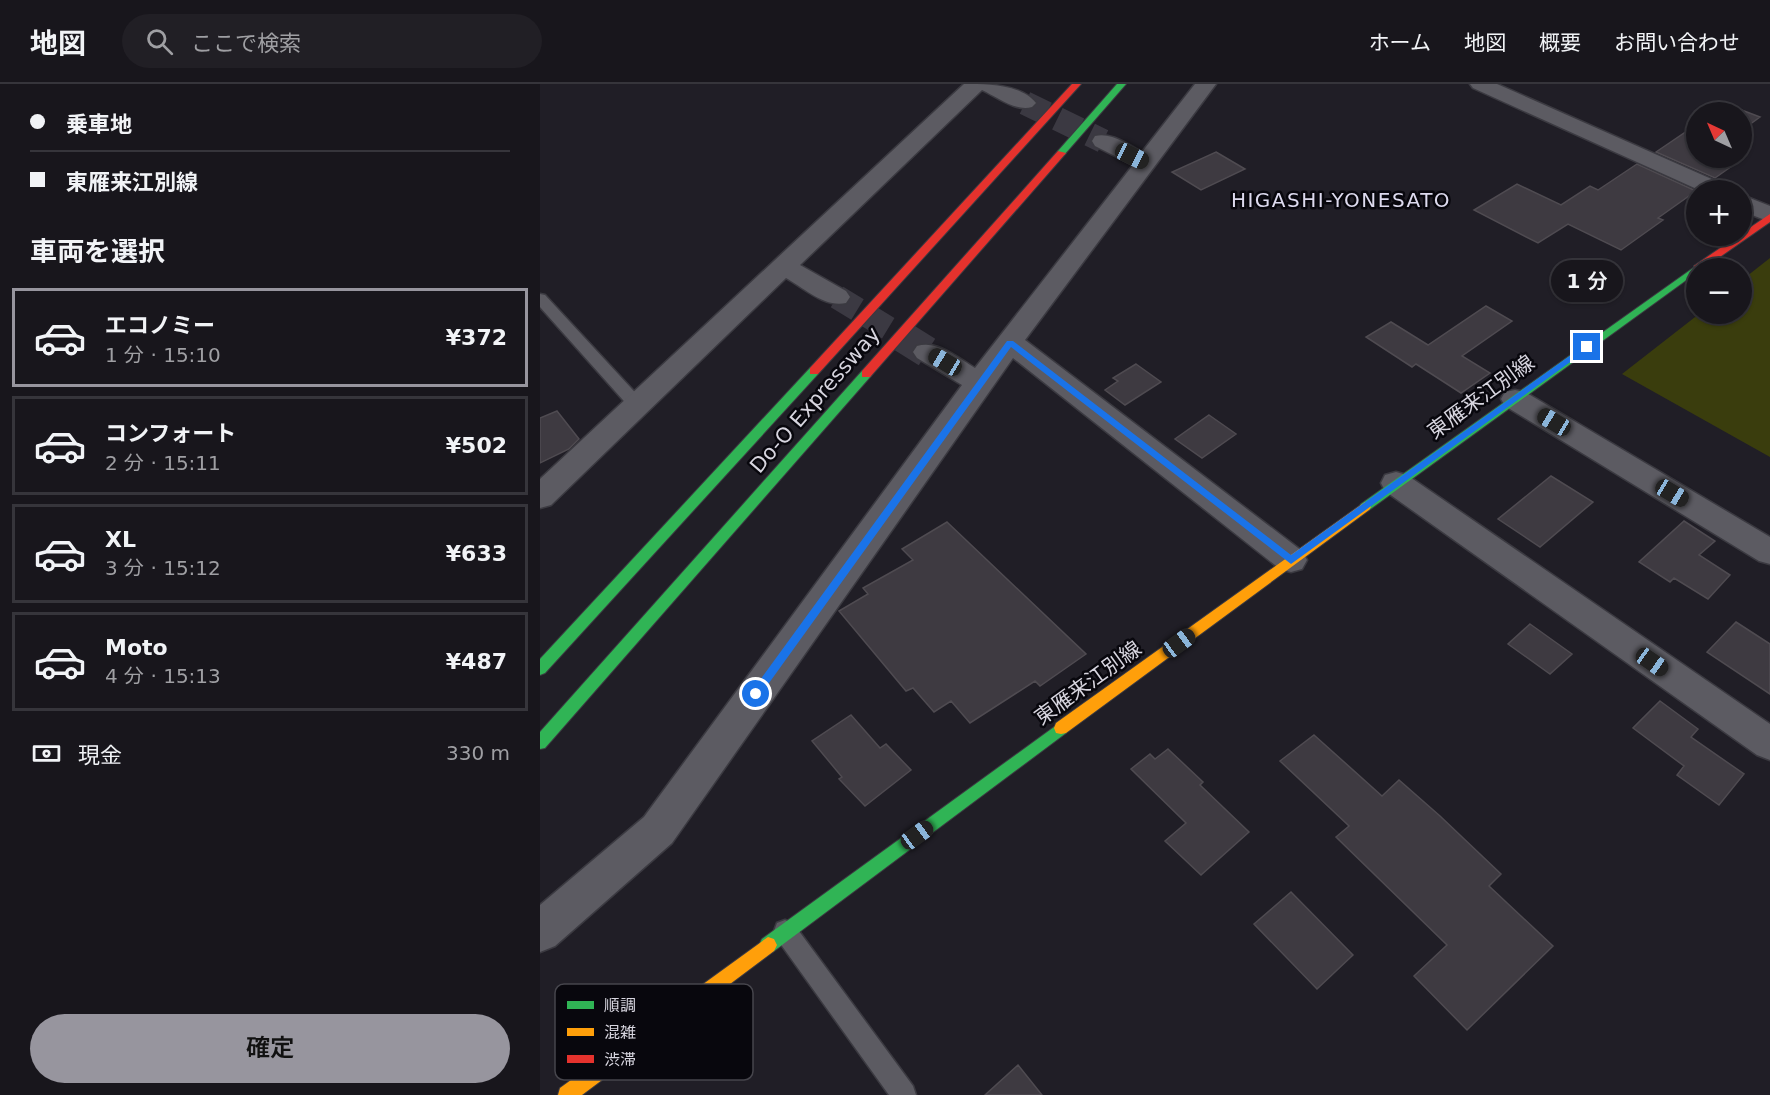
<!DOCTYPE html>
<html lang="ja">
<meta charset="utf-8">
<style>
:root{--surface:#18161c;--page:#211f25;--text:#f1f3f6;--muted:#9f9fa3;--line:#36353b;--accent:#97959e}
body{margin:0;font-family:"DejaVu Sans","Noto Sans JP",sans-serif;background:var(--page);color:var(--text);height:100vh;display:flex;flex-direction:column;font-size:22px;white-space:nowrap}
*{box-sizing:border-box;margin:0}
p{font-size:20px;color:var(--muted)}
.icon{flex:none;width:33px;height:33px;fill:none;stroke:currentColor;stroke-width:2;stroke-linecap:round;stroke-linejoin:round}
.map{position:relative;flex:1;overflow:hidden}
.drawer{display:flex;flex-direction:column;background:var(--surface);width:540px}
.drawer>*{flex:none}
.hud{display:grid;align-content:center;height:132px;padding:0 30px;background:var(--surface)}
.needle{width:39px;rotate:316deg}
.buttons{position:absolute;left:1146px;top:18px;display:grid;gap:12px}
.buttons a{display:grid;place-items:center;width:66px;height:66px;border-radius:50%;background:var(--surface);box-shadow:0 2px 4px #0004,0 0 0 2px var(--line);font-size:30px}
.end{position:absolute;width:27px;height:27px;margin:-14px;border:8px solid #1a73e8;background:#fff;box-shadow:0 0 0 3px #fff}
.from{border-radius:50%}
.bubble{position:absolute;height:42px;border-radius:21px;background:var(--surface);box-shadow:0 2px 4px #0004,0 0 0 2px var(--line);font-size:20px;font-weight:600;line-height:42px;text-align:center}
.car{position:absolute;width:18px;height:36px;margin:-18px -9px;border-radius:8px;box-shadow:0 0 4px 2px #0007;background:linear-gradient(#222 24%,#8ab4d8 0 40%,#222 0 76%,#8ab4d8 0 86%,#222 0)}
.hud b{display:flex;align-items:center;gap:21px;height:57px;font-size:22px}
.hud b+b{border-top:2px solid var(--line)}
.hud i{width:15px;height:15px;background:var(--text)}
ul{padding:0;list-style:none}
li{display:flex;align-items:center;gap:18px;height:99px;margin:0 12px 9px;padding:0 18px;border:3px solid var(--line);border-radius:0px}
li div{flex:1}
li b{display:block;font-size:22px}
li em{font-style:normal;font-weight:600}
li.selected{border-color:var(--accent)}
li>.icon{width:54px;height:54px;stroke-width:1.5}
h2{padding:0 30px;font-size:27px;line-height:72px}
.pay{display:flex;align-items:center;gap:15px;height:66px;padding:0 30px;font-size:22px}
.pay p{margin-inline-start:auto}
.button{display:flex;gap:12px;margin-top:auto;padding:12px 30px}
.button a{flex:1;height:69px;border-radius:36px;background:var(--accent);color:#111;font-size:24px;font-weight:600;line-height:69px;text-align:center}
header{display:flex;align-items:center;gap:36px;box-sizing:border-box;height:84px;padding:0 30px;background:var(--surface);border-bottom:2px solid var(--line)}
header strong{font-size:28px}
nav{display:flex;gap:33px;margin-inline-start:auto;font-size:21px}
.search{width:420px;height:54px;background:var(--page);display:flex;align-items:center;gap:15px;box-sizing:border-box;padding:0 21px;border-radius:33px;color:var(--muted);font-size:22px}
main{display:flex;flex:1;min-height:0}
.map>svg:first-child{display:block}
</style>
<header>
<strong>地図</strong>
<div class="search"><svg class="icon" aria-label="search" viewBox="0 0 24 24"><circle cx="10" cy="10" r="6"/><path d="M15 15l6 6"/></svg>ここで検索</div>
<nav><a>ホーム</a><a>地図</a><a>概要</a><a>お問い合わせ</a></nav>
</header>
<main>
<section class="drawer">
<div class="hud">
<b><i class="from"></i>乗車地</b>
<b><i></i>東雁来江別線</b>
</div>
<h2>車両を選択</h2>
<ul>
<li class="selected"><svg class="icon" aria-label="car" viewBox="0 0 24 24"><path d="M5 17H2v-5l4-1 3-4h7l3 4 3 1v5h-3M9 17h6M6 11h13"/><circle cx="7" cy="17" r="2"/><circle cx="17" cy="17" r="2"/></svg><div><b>エコノミー</b><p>1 分 · 15:10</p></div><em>¥372</em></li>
<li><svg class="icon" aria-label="car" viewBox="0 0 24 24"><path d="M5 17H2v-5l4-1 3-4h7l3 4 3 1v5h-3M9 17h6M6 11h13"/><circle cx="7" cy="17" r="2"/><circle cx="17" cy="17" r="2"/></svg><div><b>コンフォート</b><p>2 分 · 15:11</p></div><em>¥502</em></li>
<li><svg class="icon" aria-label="car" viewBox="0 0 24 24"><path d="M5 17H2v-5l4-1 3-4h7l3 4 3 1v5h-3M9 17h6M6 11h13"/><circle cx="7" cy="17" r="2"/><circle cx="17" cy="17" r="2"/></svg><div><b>XL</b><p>3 分 · 15:12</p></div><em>¥633</em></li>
<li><svg class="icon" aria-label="car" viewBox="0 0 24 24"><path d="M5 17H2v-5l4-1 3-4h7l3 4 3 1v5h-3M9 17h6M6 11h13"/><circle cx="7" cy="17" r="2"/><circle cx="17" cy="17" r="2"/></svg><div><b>Moto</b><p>4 分 · 15:13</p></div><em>¥487</em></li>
</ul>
<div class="pay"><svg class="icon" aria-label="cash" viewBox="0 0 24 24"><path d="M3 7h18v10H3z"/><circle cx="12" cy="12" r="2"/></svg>現金<p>330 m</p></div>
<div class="button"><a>確定</a></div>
</section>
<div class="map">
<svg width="1230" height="1011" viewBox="0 0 1230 1011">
<rect width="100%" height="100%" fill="#201e26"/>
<path fill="#3a3d0d" d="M1230 174V373L1082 290 1159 230H1202V196Z"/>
<path fill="#3e3a41" stroke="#4f4b51" stroke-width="1.5" d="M1191 22 1220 33 1202 46V28H1175Z
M1156 41V74L1202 75 1175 94 1116 68Z
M676 68 705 85 661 106 632 88Z
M1097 80 1156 107 1118 134 1123 136 1081 166 1028 140 998 159 934 126 977 100 1021 121 1050 102 1058 106Z
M946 222 972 237 922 272 950 289 921 309 876 280 872 283 826 253 851 238 888 261Z
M596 280 621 298 585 321 565 306 578 297 573 294Z
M17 327 39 355 29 365 0 379V334Z
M669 331 696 350 662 374 635 355Z
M1011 392 1053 418 1000 463 958 435Z
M1144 437 1175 457 1159 471 1190 491 1168 515 1134 494 1130 498 1099 478Z
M407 438 546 570 500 602 495 597 430 639 411 617 394 628 373 604 366 607 299 527 328 510 323 504 373 476 362 465Z
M1196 538 1230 560V610L1167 568Z
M990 540 1032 570 1010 590 968 560Z
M1120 617 1158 645 1151 653 1204 690 1179 721 1137 691 1144 682 1093 644Z
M311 631 340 664 346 660 371 686 325 722 299 695 302 693 272 657Z
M774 651 842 712 859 696 900 732 961 790 949 802 1013 862 927 946 874 892 907 861 796 753 809 742 740 677Z
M628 665 663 698 660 701 709 748 661 791 625 757 646 739 591 685 610 670 615 675Z
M751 808 813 871 777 905 714 840Z
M478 981 502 1011H445Z"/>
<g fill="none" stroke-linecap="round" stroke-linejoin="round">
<path stroke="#3b3942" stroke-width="24" stroke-dasharray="24 12" stroke-linecap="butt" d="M485 19 563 57
M297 213 366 255"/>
<path stroke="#3b3942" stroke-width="31" stroke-dasharray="31 15" stroke-linecap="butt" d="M363 253 387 268"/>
<defs>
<path id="lane" d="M0 210 5 211 103 317 105 321 103 325H91L0 223Z
M245 836 253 839 373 1002 376 1011H349L237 855 234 847 237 839Z"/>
<path id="street" d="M424 0C446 0 481 0 496 19L492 23C476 28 457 13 442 6L260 181 306 207 310 213 306 219C285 224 264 204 246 194L11 421 0 424V395Z
M655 0H676L485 256 762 467 767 476 762 485 751 488 740 485 473 274 132 759 15 862 0 868V821L104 733 422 301 377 274 373 268 377 262C398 256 418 274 435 284L593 81 555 62 552 57 555 52C572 48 588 61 602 68Z
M930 0H957L1185 101 1189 106H1159L933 4Z
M1202 111 1230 122V138L1202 127Z
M975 306 985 308 1230 453V480L1219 477 965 322 961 315 965 308Z
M856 388 867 391 1230 640V676L1217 671 845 407 841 399 845 391Z"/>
<path id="fast" d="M577 0H586L524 71H518V67Z
M1156 182 1161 184H1156V189L829 426H821L819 423 821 420Z
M274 283 278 284V290L5 589 0 591V575L270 284Z
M326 286 332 290 330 293 5 664 0 665V648L322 287Z
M521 638 526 639 528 644 526 649 234 867 228 869 222 867 219 861 222 855Z"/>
<path id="slow" d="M825 418 829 420 831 423 829 426 526 649 521 650 516 649 514 644 516 639Z
M228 853 234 855 237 861 234 867 42 1011H18L20 1004Z"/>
<path id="jam" d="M532 0H541L278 290H270V284Z
M518 67 526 69 330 293H322V287Z
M1230 130V138L1164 184 1154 186V182Z"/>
</defs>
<use href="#lane" stroke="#3b3a41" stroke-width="3"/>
<use href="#street" stroke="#3b3a41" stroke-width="3"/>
<use href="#fast" stroke="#3b3a41" stroke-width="2"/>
<use href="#slow" stroke="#3b3a41" stroke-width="2"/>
<use href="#jam" stroke="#3b3a41" stroke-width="2"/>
<use href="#lane" fill="#5c5b62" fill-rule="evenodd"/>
<use href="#street" fill="#5c5b62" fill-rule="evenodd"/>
<use href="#fast" fill="#30b455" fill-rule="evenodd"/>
<use href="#slow" fill="#ff9f0a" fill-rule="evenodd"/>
<use href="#jam" fill="#e5322d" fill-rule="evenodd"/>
</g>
<path fill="#1a73e8" d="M467 257H473L751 471 1045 261 1051 263 751 480 471 263 219 613H212V607Z"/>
<g text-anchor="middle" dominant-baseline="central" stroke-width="5" stroke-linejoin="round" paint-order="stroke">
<g font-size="20" letter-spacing="1.5" fill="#dddaee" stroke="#08070d">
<text x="801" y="116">HIGASHI-YONESATO</text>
</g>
<g font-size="21" fill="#d7d5df" stroke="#08070d">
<text transform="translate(941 313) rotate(-36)">東雁来江別線</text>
<text transform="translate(275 316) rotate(-49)">Do-O Expressway</text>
<text transform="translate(548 599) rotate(-36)">東雁来江別線</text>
</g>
</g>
<rect x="15" y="900" width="198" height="96" rx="9" fill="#08070d" stroke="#46454c" stroke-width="1.5"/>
<rect x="27" y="917" width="27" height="8" fill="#30b455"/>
<rect x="27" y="944" width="27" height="8" fill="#ff9f0a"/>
<rect x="27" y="971" width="27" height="8" fill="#e5322d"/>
<g font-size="16" fill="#d7d5df">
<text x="64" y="927">順調</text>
<text x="64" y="954">混雑</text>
<text x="64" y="981">渋滞</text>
</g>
</svg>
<div class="buttons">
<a><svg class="needle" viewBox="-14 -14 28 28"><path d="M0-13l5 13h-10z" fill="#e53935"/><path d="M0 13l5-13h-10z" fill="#9f9fa3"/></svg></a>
<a>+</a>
<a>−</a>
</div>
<i class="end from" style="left:216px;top:610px"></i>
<i class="end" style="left:1047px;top:263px"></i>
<div class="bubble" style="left:1011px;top:176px;width:72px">1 分</div>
<i class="car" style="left:592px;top:72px;rotate:116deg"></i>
<i class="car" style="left:405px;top:278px;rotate:301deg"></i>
<i class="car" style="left:1014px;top:338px;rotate:301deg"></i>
<i class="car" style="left:1132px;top:409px;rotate:121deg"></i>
<i class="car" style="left:639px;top:559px;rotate:54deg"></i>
<i class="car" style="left:1112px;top:578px;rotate:125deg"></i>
<i class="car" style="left:377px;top:751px;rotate:54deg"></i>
</div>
</main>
